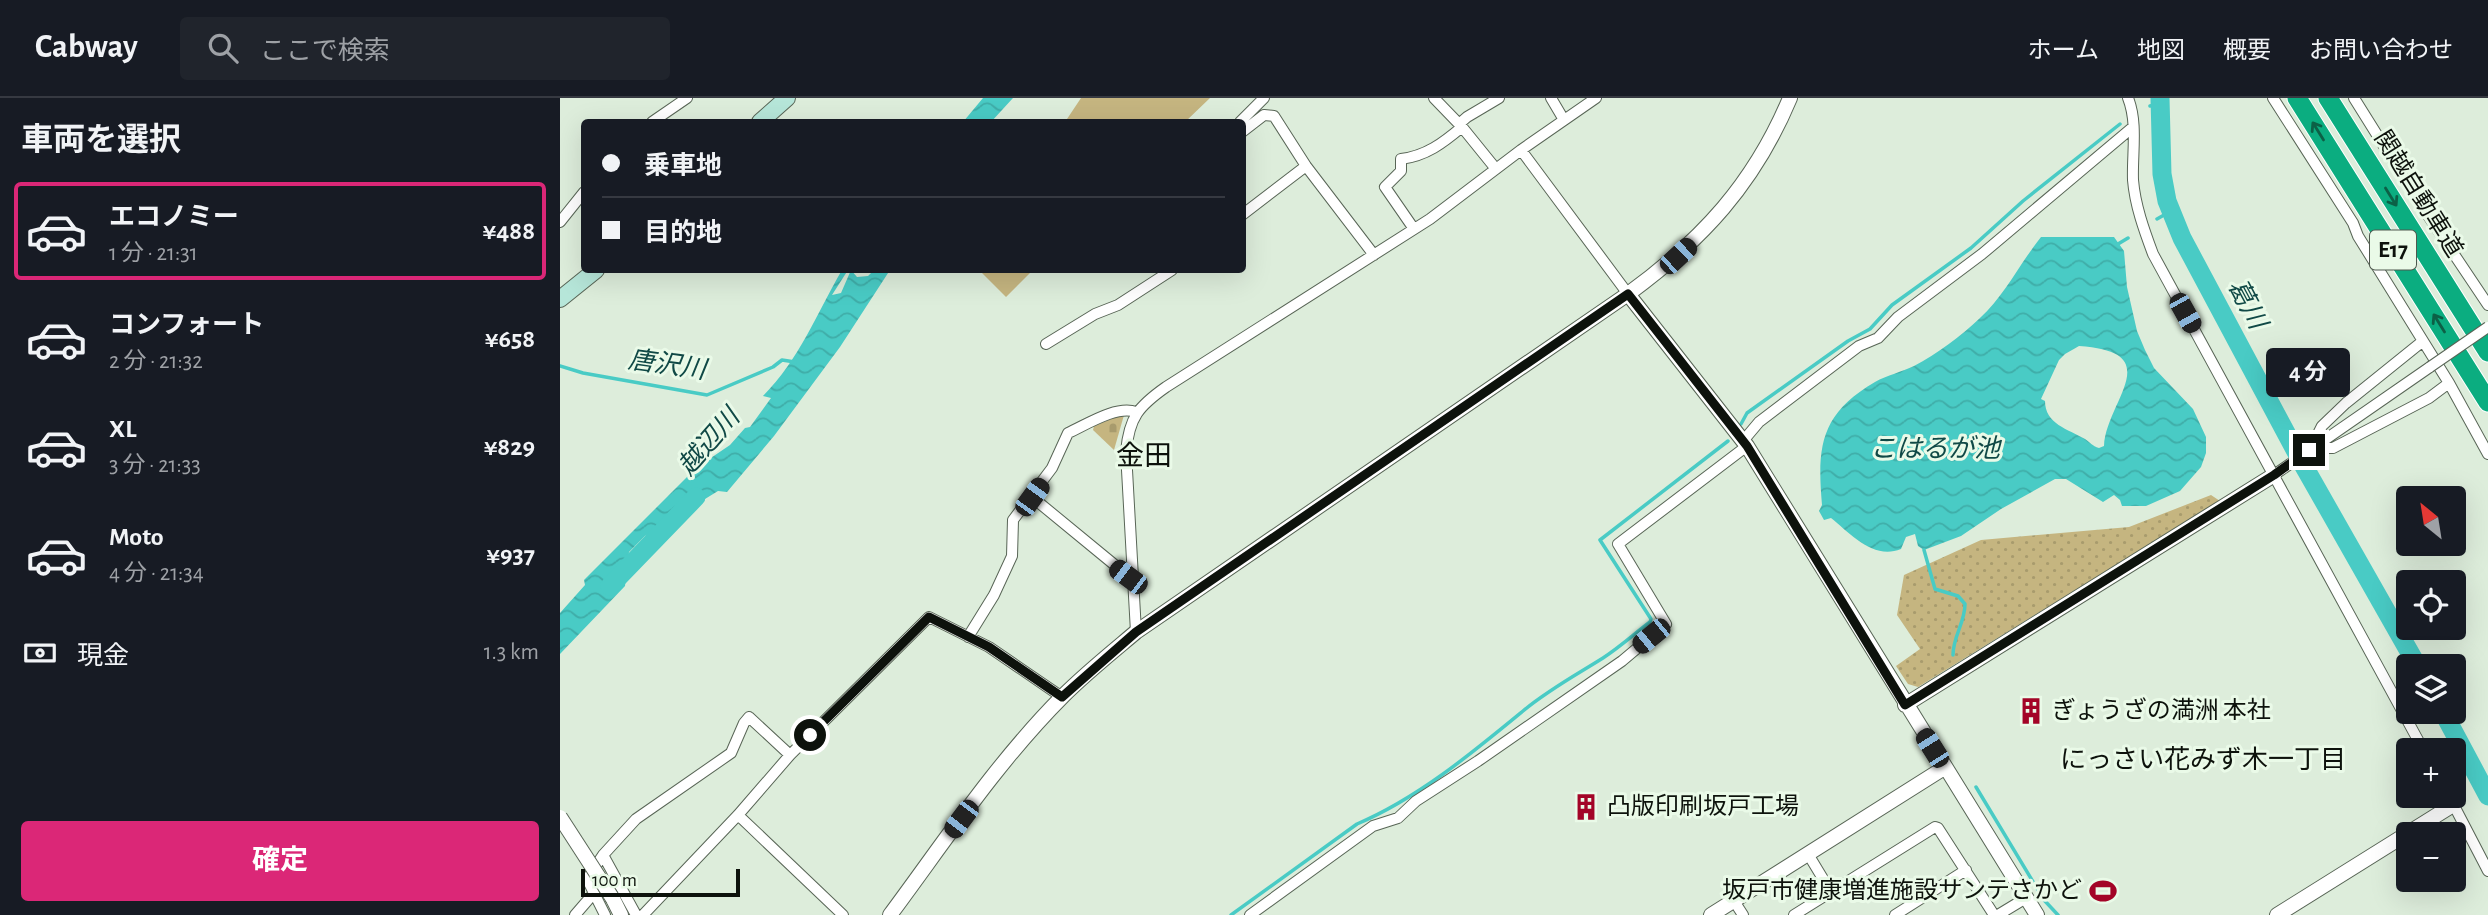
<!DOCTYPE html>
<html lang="ja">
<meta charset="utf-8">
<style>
:root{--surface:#171b24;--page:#20242c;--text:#f1f3f6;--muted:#9ea1a6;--line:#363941;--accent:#db2777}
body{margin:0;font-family:"Alegreya Sans","Noto Sans JP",sans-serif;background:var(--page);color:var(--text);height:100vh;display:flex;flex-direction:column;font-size:26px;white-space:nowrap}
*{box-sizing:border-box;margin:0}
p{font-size:23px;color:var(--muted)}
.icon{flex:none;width:38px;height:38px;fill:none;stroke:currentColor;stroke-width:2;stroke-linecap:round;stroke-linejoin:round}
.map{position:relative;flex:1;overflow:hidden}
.panel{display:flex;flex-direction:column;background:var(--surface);width:560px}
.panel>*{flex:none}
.banner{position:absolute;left:21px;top:21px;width:665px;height:154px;border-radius:7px;box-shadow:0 7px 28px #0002;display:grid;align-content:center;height:154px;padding:0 21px;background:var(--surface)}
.needle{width:46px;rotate:330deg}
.fabs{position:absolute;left:1836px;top:388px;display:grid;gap:14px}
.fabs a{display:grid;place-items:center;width:70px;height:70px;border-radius:7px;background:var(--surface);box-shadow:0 7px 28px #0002;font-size:35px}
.scale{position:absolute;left:21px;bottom:18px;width:159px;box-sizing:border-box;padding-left:7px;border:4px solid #0d120c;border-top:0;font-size:19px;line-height:24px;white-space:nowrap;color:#0d120c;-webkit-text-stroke:5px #eafae8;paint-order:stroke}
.end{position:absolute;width:32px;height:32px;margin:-16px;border:9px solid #0d120c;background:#fff;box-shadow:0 0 0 4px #fff}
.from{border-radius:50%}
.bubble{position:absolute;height:49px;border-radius:7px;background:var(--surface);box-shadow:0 7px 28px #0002;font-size:23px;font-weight:700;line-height:49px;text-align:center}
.car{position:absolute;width:21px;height:42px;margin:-21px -10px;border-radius:9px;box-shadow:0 0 5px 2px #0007;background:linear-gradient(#222 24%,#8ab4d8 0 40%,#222 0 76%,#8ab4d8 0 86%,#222 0)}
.banner b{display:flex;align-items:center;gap:24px;height:66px;font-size:26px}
.banner b+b{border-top:2px solid var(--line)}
.banner i{width:18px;height:18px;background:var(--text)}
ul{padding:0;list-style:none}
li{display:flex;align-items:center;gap:21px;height:98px;margin:0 14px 10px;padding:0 7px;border:4px solid transparent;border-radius:7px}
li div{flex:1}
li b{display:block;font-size:26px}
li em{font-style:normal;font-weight:700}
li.active{border-color:var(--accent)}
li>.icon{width:63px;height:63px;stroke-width:1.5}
h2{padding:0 21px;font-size:32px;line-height:84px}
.pay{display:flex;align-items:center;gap:18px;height:77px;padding:0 21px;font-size:26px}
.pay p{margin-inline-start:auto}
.action{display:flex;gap:14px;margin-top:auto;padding:14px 21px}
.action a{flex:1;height:80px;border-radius:7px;background:var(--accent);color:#fff;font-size:28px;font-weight:700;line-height:80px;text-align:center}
header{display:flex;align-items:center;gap:42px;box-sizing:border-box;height:98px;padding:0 35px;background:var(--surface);border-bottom:2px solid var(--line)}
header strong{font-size:33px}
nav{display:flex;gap:38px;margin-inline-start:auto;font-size:24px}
.search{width:490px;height:63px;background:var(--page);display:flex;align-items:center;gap:18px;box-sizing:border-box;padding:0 24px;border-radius:7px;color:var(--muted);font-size:26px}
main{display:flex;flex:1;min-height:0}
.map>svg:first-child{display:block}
</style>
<header>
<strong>Cabway</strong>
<div class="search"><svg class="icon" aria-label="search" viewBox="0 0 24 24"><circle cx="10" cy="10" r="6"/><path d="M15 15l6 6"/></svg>ここで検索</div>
<nav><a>ホーム</a><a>地図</a><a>概要</a><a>お問い合わせ</a></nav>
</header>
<main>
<section class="panel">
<h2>車両を選択</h2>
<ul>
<li class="active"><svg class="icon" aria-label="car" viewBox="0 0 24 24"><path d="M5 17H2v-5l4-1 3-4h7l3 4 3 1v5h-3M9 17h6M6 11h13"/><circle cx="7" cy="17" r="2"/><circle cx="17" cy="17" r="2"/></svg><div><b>エコノミー</b><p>1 分 · 21:31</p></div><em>¥488</em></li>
<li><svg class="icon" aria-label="car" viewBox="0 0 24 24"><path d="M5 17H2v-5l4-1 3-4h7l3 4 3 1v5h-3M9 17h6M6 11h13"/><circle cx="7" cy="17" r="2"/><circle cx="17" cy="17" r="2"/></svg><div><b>コンフォート</b><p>2 分 · 21:32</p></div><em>¥658</em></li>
<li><svg class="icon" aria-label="car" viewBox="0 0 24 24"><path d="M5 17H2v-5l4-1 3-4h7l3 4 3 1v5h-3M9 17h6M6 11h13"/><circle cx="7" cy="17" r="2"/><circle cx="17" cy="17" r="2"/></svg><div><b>XL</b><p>3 分 · 21:33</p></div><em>¥829</em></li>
<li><svg class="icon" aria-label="car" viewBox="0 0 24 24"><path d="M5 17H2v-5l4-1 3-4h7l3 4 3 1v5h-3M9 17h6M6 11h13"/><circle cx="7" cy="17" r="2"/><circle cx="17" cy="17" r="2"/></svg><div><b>Moto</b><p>4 分 · 21:34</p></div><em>¥937</em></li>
</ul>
<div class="pay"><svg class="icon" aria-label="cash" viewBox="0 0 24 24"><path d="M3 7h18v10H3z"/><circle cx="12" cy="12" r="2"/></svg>現金<p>1.3 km</p></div>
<div class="action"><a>確定</a></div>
</section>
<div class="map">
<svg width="1928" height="817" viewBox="0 0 1928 817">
<defs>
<pattern id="green-dots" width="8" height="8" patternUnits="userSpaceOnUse" patternTransform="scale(1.75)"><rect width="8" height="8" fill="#c5b580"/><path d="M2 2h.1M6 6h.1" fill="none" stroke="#a89b6d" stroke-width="1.8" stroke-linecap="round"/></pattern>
<pattern id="cemetery-stones" width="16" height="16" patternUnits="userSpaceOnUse" patternTransform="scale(1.75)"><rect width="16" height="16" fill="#c5b580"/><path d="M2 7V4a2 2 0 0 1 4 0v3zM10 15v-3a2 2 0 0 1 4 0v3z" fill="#a89b6d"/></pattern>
<pattern id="water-waves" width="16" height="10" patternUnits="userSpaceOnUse" patternTransform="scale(1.75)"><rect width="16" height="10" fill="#49cbc5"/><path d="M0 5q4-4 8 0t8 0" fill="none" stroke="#3fada8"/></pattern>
</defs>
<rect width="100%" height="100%" fill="#ddeddb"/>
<path fill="url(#green-dots)" d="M1651 397 1660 403 1358 589 1348 586 1336 568 1360 551 1337 517 1344 477 1421 442 1569 429Z"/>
<path fill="url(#cemetery-stones)" d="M563 316 564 317 554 352 533 332 534 328Z"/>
<path fill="#c5b580" d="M521 0H650L625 24H505Z
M419 172H473L446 199Z"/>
<path fill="url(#water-waves)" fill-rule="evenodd" d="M423 0H453L431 24H403Z
M1481 139H1554L1564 153 1567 189 1577 233 1585 252 1594 270 1633 311 1646 339V355L1641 369 1620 393 1586 408H1562L1560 402 1554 397 1543 404 1506 381H1495L1441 411 1401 438 1364 452 1358 448 1355 436 1346 439 1341 451C1313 462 1291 436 1271 420L1264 422 1259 413 1262 407C1257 349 1260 316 1315 284 1327 277 1342 274 1354 268 1377 256 1401 238 1420 220 1445 197 1460 165 1481 139ZM1519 248C1609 254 1546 303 1544 348L1539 350C1532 348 1530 344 1525 341 1508 331 1485 326 1485 303L1481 301 1499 262 1505 256Z
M282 172H288L272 197 281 195 291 172 297 179 308 178 314 172H330L280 249 214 338 167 394 158 393 85 438 69 454 65 488 0 556V515L25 487 24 482 136 370 170 347 185 330 190 329 211 300 203 298C239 262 257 215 282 172Z"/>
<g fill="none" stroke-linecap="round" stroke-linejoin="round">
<path stroke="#49cbc5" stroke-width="3.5" d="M1590 8 1599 6
M1597 121 1611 113
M1558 146 1568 140
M0 268 23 275 147 297 213 269 222 262 235 264
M1181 326 1187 315 1288 243 1310 231 1332 207 1411 150 1463 103 1560 26
M1364 452 1375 491 1398 498 1405 506C1405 525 1393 538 1393 557
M1416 689 1484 802 1498 817
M671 817 797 726C858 700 912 655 963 613 988 592 1016 577 1043 560 1060 549 1074 536 1090 524L1091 521 1040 442 1168 343"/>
<path stroke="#49cbc5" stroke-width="19" d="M1600 0 1602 76 1607 103 1622 140 1741 363 1858 569
M50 488 136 399
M1883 614 1928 698"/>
<defs>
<path id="minor" d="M874 0 902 29 936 71
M991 0 1004 22
M1568 0C1578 25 1572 56 1573 82 1575 107 1584 132 1593 156L1864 653
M1713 0 1793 125 1798 138 1889 285 1928 356
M1794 0 1859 104 1928 207
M92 24 127 0
M680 24 704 0
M899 26 907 19 939 0
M682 34 704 17 714 18 746 68 814 157
M961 52 1068 196
M682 117 746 68
M0 124 24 94
M854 131 825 89 841 73V61C866 58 883 45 902 29
M486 246 535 216 558 207 612 172
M1183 343 1199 324 1299 248 1318 240 1338 219 1422 156 1573 29
M1752 348 1762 328 1786 305 1863 243
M1751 350H1773L1869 300 1889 285
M1714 377 1870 269
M472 399 573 482
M576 534 566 354C569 319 579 308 606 289L870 121 961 52 1036 0
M408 539 434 497 452 458 453 422 492 370 508 335C526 327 556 307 576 314
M1889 698 1928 773
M178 717 283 817
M1248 756 1271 794
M43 757 76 817
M1174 803 1183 817
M15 817 34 795
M45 817 27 781 43 757 76 721 171 655 184 625 189 619 230 657
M83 817 178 717 230 657 369 519 429 549 502 599
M690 817 813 728 838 720 856 703 918 663 1062 563 1106 526 1058 446 1187 348
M1234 817 1375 729 1378 730 1434 817
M1335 817 1406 772
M1438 817 1466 800"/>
<path id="tertiary" d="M1068 196 1187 348 1477 817
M1345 607 1714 377
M53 801 61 817
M330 817C385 743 437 664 503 598 526 575 551 555 576 534L1068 196C1142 142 1194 86 1230 0
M1151 817 1384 670
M1717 817 1893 707"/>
<path id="secondary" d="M200 24 227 0
M0 201 36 172"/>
<path id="motorway" d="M1737 0 1928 304
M1768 0 1928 254"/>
</defs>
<use href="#minor" stroke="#586556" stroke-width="12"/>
<use href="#tertiary" stroke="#586556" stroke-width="16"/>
<use href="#secondary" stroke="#586556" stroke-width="18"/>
<use href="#motorway" stroke="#fff" stroke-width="21"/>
<use href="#minor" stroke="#fff" stroke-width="10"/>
<use href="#tertiary" stroke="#fff" stroke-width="14"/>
<use href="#secondary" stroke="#b6e6d9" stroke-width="16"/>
<use href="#motorway" stroke="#0bad80" stroke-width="19"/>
<defs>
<path id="minor-bridge" d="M1870 269 1928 229"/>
<path id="tertiary-bridge" d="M0 719 53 801"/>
</defs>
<use href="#minor-bridge" stroke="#586556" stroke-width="12" stroke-linecap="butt"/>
<use href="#tertiary-bridge" stroke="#586556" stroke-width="16" stroke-linecap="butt"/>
<use href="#minor-bridge" stroke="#fff" stroke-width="10"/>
<use href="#tertiary-bridge" stroke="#fff" stroke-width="14"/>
</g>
<defs><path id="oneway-shaft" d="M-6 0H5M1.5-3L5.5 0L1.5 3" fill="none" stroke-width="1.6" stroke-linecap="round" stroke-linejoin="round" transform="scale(1.75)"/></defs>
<g stroke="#0c6046">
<use href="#oneway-shaft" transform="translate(1758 33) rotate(-122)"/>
<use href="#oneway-shaft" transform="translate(1831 99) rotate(58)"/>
<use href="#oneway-shaft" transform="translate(1879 225) rotate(-122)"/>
</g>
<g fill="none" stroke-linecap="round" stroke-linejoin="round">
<path stroke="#0d120c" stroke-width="9" d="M250 637 369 519 429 549 502 599 576 534 1068 196 1187 348 1345 607 1714 377 1749 352"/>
</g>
<defs>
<symbol id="building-bare" viewBox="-9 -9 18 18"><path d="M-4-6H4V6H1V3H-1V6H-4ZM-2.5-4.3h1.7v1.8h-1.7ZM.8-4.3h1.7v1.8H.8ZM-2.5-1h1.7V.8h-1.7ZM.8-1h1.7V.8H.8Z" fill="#a30427" stroke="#eafae8" stroke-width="2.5" paint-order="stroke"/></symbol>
<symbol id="stadium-bare" viewBox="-9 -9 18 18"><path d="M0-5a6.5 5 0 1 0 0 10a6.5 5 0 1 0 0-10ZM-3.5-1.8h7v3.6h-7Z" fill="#a30427" stroke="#eafae8" stroke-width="2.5" paint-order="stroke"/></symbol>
</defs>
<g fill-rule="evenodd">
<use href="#building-bare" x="1452" y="594" width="38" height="38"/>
<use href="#building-bare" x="1007" y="690" width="38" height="38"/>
<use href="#stadium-bare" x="1524" y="774" width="38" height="38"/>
</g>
<g text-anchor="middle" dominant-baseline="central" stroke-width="6" stroke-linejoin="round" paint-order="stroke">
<rect fill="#eafae8" stroke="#4f584e" stroke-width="2" x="1810" y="132.5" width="46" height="39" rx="5"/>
<g font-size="23" font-weight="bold" fill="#0d120c">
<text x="1833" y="152">E17</text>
</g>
<g font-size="24" fill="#0d120c" stroke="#eafae8">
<text transform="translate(1858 96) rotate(58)">関越自動車道</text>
</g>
<g font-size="24" fill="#0d120c" stroke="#eafae8" text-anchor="start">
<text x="1492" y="613">ぎょうざの満洲 本社</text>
<text x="1047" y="709">凸版印刷坂戸工場</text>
<text x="1522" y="793" text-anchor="end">坂戸市健康増進施設サンテさかど</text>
</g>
<g font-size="26" font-style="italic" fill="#104946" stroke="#eafae8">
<text transform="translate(1687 206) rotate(62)">葛川</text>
<text transform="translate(107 267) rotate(8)">唐沢川</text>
<text transform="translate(149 344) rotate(-49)">越辺川</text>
<text x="1375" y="351">こはるが池</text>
</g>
<g font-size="26" fill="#0d120c" stroke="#eafae8">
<text x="1643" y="662">にっさい花みず木一丁目</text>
</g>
<g font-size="28" fill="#0d120c" stroke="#eafae8">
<text x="584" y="359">金田</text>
</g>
</g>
</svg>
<div class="fabs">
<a><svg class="needle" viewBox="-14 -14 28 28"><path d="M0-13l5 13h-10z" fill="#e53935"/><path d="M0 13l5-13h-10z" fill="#9ea1a6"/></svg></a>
<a><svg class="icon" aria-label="locate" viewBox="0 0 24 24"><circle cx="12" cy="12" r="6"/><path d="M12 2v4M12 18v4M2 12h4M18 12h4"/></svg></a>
<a><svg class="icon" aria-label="layers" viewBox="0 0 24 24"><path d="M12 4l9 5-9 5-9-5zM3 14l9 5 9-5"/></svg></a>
<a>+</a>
<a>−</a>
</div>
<div class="scale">100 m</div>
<i class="end from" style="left:250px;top:637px"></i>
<i class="end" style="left:1749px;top:352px"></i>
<div class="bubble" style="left:1706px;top:250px;width:84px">4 分</div>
<i class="car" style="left:1118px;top:158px;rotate:47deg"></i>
<i class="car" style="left:1625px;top:215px;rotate:151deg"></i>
<i class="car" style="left:472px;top:399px;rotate:36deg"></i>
<i class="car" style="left:568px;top:479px;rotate:307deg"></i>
<i class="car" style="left:1091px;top:538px;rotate:231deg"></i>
<i class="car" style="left:1372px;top:650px;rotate:328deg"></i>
<i class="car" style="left:401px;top:721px;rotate:217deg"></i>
<div class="banner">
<b><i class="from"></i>乗車地</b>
<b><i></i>目的地</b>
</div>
</div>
</main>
